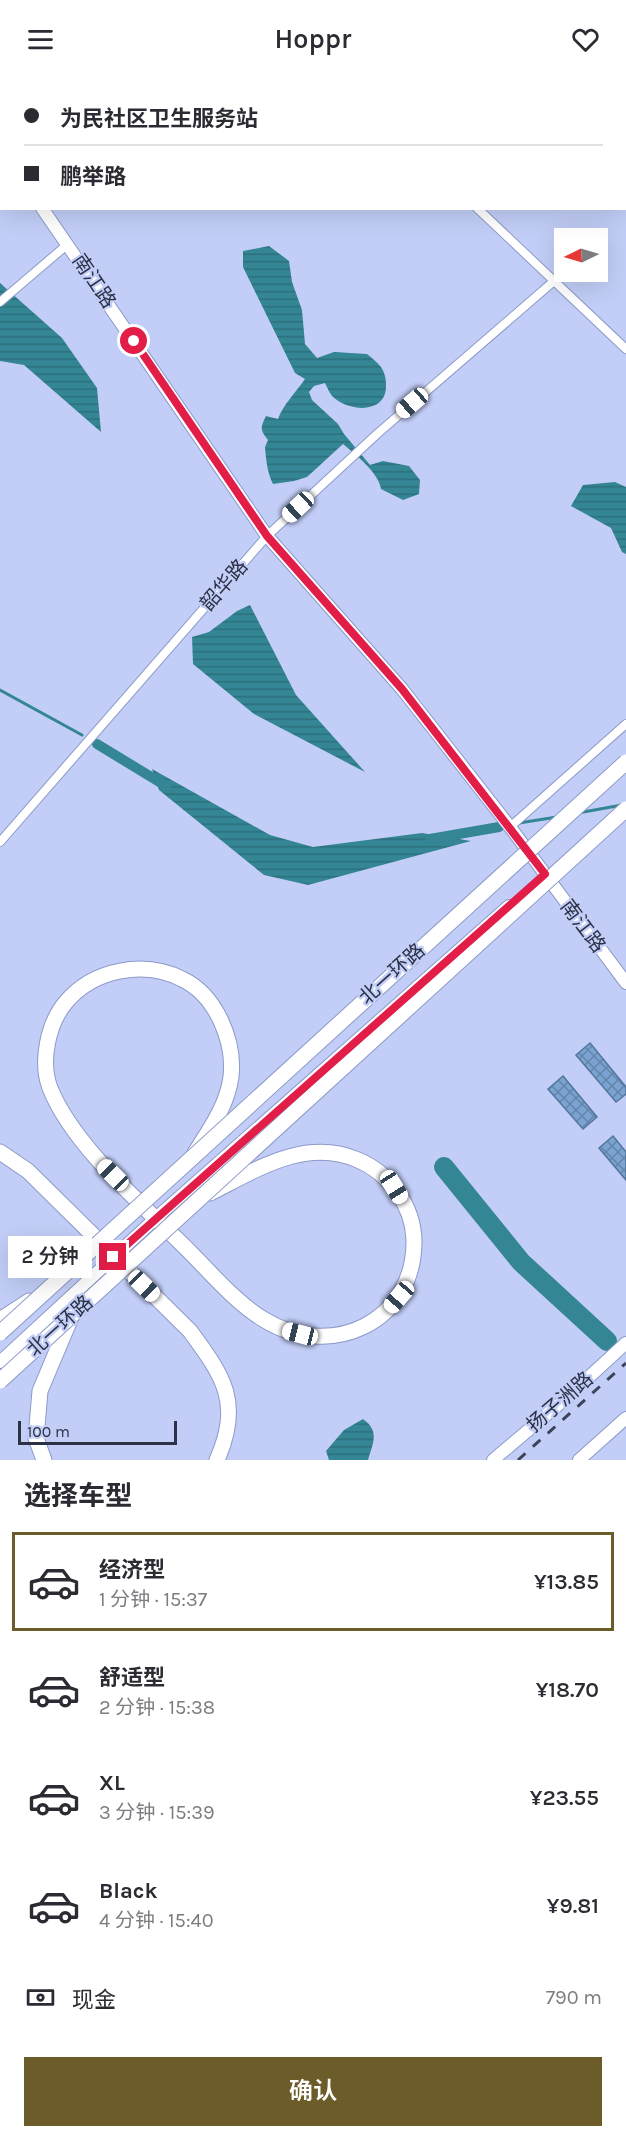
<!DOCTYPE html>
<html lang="zh">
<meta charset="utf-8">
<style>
:root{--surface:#fff;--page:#f7f7f7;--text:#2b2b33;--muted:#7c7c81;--line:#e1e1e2;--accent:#6c5c2a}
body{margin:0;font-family:Karla,"Noto Sans SC",sans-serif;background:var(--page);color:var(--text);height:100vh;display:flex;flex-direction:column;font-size:22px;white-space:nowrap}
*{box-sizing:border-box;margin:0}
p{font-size:20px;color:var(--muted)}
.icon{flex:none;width:33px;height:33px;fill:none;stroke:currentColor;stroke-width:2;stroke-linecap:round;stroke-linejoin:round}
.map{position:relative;height:1382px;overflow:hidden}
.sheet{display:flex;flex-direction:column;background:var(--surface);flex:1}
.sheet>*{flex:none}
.guide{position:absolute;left:0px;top:0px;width:627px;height:132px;box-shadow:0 6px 24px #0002;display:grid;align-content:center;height:132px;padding:0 24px;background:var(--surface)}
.needle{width:39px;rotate:265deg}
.fabs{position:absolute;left:554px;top:150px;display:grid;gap:12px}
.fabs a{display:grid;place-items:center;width:54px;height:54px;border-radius:0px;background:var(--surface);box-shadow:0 6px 24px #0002;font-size:30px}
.scale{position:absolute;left:18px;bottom:15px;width:159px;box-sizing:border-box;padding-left:6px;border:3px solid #2c3145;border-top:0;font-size:16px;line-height:21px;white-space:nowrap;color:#2c3145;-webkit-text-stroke:4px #c2cef7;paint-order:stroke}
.end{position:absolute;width:27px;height:27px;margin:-14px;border:8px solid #e11d48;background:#fff;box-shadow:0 0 0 3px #fff}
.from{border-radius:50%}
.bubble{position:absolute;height:42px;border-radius:0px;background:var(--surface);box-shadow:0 6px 24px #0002;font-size:20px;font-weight:600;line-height:42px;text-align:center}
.car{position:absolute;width:18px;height:36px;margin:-18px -9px;border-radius:8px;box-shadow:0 0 4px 2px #0007;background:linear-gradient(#fff 24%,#345 0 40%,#fff 0 76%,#345 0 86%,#fff 0)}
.guide b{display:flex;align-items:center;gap:21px;height:57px;font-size:22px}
.guide b+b{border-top:2px solid var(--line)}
.guide i{width:15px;height:15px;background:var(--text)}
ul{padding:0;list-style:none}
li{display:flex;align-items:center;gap:18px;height:99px;margin:0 12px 9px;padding:0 12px;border:3px solid transparent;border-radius:0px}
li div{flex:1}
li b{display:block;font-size:22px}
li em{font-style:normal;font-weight:600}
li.active{border-color:var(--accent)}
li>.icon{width:54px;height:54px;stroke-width:1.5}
h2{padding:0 24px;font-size:27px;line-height:72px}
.pay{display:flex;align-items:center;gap:15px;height:66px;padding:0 24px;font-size:22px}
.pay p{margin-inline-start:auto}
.button{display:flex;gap:12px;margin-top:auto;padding:12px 24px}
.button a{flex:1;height:69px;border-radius:0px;background:var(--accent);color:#fff;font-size:24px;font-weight:600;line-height:69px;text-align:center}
header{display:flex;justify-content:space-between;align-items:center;height:78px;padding:0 24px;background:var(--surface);font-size:27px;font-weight:600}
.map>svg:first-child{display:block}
</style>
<header><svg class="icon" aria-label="menu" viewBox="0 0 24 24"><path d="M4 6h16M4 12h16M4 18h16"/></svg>Hoppr<svg class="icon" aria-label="heart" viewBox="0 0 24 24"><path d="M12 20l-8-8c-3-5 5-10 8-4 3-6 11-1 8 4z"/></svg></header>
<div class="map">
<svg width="626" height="1382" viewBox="0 0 626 1382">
<defs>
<pattern id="water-rules" width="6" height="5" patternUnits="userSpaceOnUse" patternTransform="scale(1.5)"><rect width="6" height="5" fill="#348695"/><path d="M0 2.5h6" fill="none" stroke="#2c6e7b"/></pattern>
<pattern id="building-cross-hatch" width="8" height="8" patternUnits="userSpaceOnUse" patternTransform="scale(1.5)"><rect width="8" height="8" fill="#7aa3d1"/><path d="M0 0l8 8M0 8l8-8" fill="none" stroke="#6485ab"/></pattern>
</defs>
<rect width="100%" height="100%" fill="#c2cef7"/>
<path fill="url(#water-rules)" d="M269 168 289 183 292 204 302 232 305 266 317 280 334 274 367 276C372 280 377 284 381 289 385 295 386 301 386 307 387 337 348 334 332 318 329 314 327 309 325 305L314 308 309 314 312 322 338 346 344 356 370 387 383 383 409 388 420 402 419 416 403 422 381 411C379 395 355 376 343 366L307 399 294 403 273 406C267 394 266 381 265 369L268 362C260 352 260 350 266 338L278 341C283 327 296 314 305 301L295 295 243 189V173Z
M0 205 62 260 97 310 101 354 24 287 0 283Z
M615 404 626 409V476L622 474 611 450 571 428 583 407Z
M250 527 296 617 365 694 254 636 193 586 192 559 209 554 237 533Z
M152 691 270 757 313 769 422 755 471 763 308 807 264 797 159 712Z
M363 1341C380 1353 373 1365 368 1382H329L326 1373 344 1352Z"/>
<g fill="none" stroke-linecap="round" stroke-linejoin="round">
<path stroke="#348695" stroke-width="3" d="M0 612 82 657
M578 735 622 727
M519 745 557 739"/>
<path stroke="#348695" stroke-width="10" d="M97 666 166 708
M430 761 499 749"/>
<path stroke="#348695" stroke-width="20" d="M444 1089 521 1184 607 1263"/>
</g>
<path fill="url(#building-cross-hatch)" stroke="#53769c" stroke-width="1.5" d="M590 965 626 1009V1016L616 1024 576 977Z
M563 998 597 1039 583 1051 548 1011Z
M613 1058 626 1074V1102L599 1070Z"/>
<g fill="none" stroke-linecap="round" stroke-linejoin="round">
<defs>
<path id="street" d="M289 0 292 2
M477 130 626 271
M0 224 68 166
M510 749 626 646
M0 764 267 458 377 356 554 203"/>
<path id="secondary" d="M0 72 2 75
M42 130 267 458 402 611 510 749 626 905
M0 1284 156 1140 509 828
M493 1382 564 1322 626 1265
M579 1382 626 1340"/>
<path id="highway" d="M0 1074 28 1093 190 1253C224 1299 242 1325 217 1382
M195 1075C210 1051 227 1028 231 999 235 963 216 917 182 901 144 882 94 891 66 924 48 945 40 984 50 1010 73 1068 143 1127 187 1171 210 1194 235 1224 263 1241 330 1283 415 1245 414 1162 413 1127 389 1095 358 1082 305 1059 256 1092 210 1115
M0 1242 29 1223
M44 1382 36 1360 40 1313 72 1237"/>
</defs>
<use href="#street" stroke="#8c9ac9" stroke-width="10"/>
<use href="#secondary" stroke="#8c9ac9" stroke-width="14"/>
<use href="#highway" stroke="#8c9ac9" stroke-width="17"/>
<use href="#street" stroke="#fff" stroke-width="8"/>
<use href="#secondary" stroke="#fff" stroke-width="12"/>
<use href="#highway" stroke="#fff" stroke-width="15"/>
<path stroke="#3d435a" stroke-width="3" stroke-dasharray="10 10" stroke-linecap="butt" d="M518 1382 626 1285"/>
<defs>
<path id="highway-bridge" d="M0 1255 626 684
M0 1303 626 731"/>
</defs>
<use href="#highway-bridge" stroke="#8c9ac9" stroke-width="17" stroke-linecap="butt"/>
<use href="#highway-bridge" stroke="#fff" stroke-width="15"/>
</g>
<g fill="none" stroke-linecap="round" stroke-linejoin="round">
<path stroke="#e11d48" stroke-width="8" d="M113 1179 545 796 402 611 267 458 134 263"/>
</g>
<g text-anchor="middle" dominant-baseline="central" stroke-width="4.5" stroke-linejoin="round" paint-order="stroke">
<g font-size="20" fill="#2c3145" stroke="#c2cef7">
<text transform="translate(94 203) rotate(56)">南江路</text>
<text transform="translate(224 507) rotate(-49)">韶华路</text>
<text transform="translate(583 848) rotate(53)">南江路</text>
<text transform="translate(392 896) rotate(-42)">北一环路</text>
<text transform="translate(60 1248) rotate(-42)">北一环路</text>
<text transform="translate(560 1324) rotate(-41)">扬子洲路</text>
</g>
</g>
</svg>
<div class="fabs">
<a><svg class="needle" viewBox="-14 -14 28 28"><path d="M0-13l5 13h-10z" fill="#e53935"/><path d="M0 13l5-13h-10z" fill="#7c7c81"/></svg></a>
</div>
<div class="scale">100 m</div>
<i class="end from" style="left:134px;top:263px"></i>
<i class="end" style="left:113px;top:1179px"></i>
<div class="bubble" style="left:8px;top:1158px;width:84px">2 分钟</div>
<i class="car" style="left:412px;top:325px;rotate:229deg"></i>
<i class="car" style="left:298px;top:429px;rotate:227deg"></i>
<i class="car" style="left:113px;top:1097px;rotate:315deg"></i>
<i class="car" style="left:394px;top:1109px;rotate:148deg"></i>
<i class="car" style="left:144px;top:1208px;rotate:134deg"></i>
<i class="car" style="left:399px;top:1219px;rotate:221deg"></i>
<i class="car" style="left:300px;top:1256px;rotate:284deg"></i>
<div class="guide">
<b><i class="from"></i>为民社区卫生服务站</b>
<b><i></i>鹏举路</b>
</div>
</div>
<section class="sheet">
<h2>选择车型</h2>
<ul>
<li class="active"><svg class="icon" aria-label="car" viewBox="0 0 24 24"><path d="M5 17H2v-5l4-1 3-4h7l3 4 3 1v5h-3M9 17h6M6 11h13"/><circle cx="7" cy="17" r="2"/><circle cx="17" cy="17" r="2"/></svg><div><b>经济型</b><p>1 分钟 · 15:37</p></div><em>¥13.85</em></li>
<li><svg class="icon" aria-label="car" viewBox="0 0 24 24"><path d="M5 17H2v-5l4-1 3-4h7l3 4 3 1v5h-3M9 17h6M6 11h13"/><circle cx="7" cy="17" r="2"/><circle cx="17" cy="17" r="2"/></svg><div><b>舒适型</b><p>2 分钟 · 15:38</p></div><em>¥18.70</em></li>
<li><svg class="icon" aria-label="car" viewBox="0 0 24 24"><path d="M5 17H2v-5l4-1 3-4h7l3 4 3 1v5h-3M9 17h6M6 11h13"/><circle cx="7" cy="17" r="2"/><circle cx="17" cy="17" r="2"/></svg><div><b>XL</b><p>3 分钟 · 15:39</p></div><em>¥23.55</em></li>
<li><svg class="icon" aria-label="car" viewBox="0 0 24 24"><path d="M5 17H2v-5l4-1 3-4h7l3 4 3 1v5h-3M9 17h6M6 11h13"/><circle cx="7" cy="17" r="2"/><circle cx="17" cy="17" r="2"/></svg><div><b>Black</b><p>4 分钟 · 15:40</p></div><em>¥9.81</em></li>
</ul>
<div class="pay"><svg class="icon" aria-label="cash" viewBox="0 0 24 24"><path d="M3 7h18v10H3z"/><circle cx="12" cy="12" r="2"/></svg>现金<p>790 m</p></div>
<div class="button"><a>确认</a></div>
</section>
